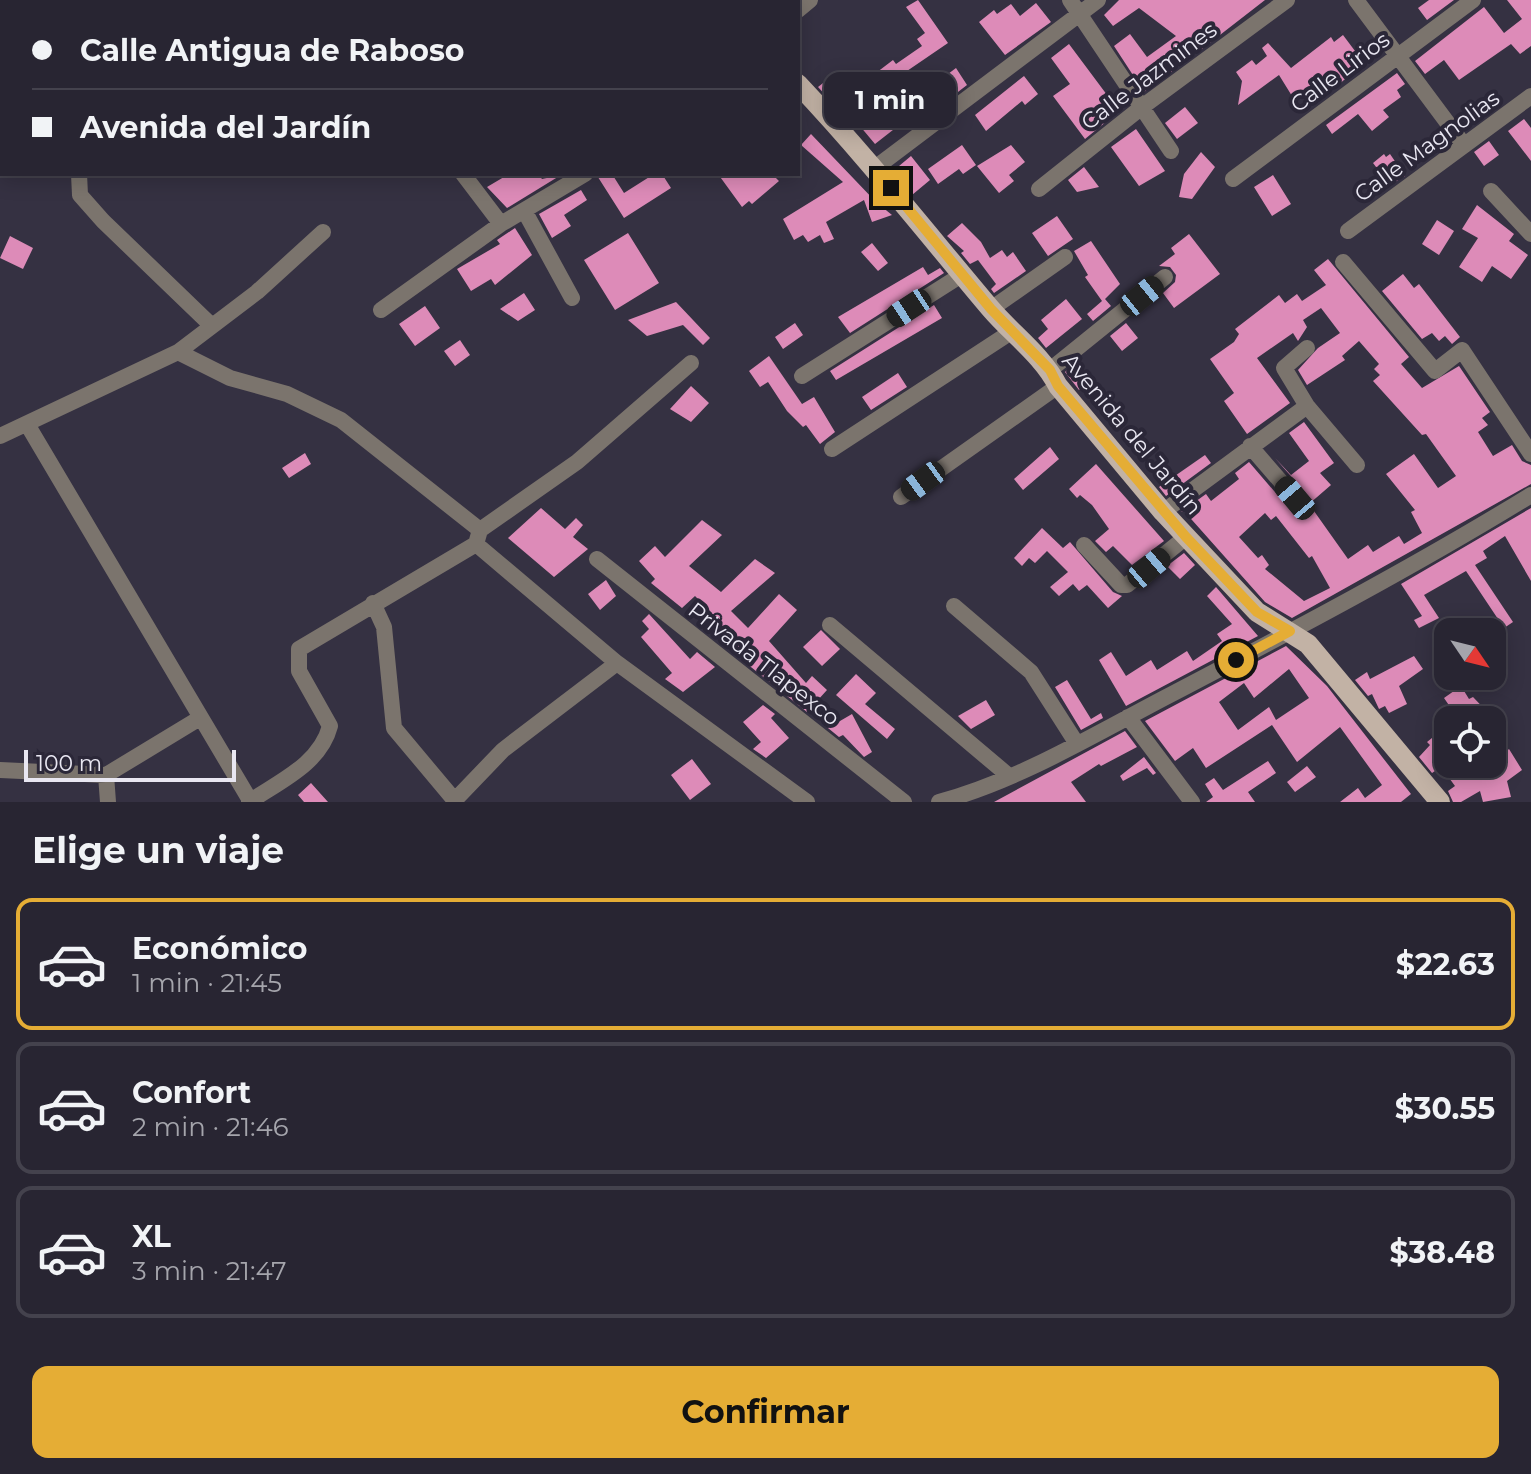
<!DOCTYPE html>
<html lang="es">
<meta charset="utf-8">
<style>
:root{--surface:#282532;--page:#302d3a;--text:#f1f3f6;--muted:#a5a5ac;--line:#44424d;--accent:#e5ad35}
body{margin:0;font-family:Montserrat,sans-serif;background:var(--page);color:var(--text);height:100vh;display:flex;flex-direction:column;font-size:30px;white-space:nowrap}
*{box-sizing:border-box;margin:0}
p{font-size:26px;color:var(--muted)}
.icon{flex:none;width:44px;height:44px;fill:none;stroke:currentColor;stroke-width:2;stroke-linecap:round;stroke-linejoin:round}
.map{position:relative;height:802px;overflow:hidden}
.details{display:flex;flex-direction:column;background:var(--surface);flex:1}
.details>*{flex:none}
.top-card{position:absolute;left:0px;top:0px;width:800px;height:176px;box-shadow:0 4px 20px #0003,0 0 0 2px var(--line);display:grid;align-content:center;height:176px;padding:0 32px;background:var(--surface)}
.needle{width:52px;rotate:125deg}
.buttons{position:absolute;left:1434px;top:618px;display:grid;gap:16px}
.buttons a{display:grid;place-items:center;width:72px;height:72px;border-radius:16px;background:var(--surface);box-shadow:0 4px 20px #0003,0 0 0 2px var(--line);font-size:40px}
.scale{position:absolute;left:24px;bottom:20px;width:212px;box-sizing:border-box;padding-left:8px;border:4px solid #e9e7f2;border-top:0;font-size:22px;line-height:28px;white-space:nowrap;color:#e9e7f2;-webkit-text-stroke:6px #2b2738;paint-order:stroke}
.end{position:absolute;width:36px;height:36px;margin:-18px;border:10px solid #e5ad35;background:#111;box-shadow:0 0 0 4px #111}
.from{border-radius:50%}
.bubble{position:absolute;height:56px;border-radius:16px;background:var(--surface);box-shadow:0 4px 20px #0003,0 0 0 2px var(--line);font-size:26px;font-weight:700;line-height:56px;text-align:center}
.car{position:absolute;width:24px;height:48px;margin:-24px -12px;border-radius:10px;box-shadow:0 0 6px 2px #0007;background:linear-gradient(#222 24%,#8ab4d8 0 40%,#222 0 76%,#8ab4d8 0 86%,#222 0)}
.top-card b{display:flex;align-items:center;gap:28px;height:76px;font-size:30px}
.top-card b+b{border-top:2px solid var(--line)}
.top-card i{width:20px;height:20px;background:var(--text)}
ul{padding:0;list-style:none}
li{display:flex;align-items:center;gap:24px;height:132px;margin:0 16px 12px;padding:0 16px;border:4px solid var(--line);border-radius:16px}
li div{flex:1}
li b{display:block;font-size:30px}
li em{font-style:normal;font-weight:700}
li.current{border-color:var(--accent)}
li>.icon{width:72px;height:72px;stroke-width:1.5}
h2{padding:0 32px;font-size:36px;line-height:96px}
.action{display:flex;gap:16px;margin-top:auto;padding:16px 32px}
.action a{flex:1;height:92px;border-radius:16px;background:var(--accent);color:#111;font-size:32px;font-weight:700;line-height:92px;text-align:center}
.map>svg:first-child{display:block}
</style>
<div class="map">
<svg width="1531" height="802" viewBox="0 0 1531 802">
<rect width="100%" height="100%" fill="#353142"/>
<path fill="#dd8bb8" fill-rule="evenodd" d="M918 0 948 43 907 71 924 92 956 68 967 85 945 102 939 94 875 144 854 119 850 122 818 87 832 76 853 102 874 87 868 79 893 60 896 64 922 46 917 39 925 33 906 7Z
M1119 0H1265L1198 52 1194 49 1173 65 1175 69 1144 92 1114 46 1130 34 1147 57 1176 36 1139 8 1113 26 1104 15Z
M1429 0H1454L1427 20 1418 8Z
M1507 0H1531V46L1520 54 1511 44 1459 80 1444 60 1425 74 1415 61 1484 7 1504 33 1522 19Z
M1036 3 1051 22 1005 55 979 22 994 10 997 14 1011 4 1020 16Z
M1343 35 1364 63 1318 102 1307 89 1292 96 1279 75 1238 105 1242 81 1236 72 1252 60 1256 65 1267 56 1262 48 1268 43 1291 68 1331 37 1334 42Z
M1069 44 1119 111 1085 139 1053 96 1070 84 1051 58Z
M1397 73 1405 84 1397 90 1401 97 1383 110 1389 117 1372 131 1358 114 1332 134 1326 125Z
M1024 76 1038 94 1025 105 1022 101 986 131 975 115Z
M1185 107 1198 123 1177 139 1165 123Z
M1524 119 1531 128V161L1508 131Z
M1136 129 1165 171 1139 186 1111 147Z
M811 134 876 202 892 215 872 222 864 200 826 222 834 239 824 243 820 235 808 242 803 235 794 240 783 219 843 182 801 145Z
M1489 141 1499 155 1484 166 1474 152Z
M962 145 976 165 963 174 959 169 938 184 928 169Z
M1011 145 1025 162 1009 175 1014 181 999 193 977 166Z
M1201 152 1215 167 1192 199 1179 197 1184 174Z
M1384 154 1386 157 1390 154 1405 176 1395 182 1389 173 1383 176 1373 163Z
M911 156 930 180 912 195 893 171Z
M1084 167 1099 187 1077 192 1068 180Z
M509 174H538L542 179 561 175 507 208 487 187Z
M596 174H612L624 193 654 174H662L671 188 624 218Z
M718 174H772L779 181 752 204 749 201 742 207Z
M1273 175 1291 204 1272 216 1254 187Z
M581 190 587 200 564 215 571 226 552 238 539 214Z
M1477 205 1514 234 1509 241 1528 255 1511 279 1492 266 1482 282 1459 267 1478 238 1462 229Z
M1057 216 1073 239 1048 256 1032 233Z
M1437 220 1454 231 1439 255 1422 244Z
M962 223 981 242 990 258 1002 250 1007 257 1013 252 1026 271 994 293 991 289 996 284 978 260 970 264 961 253 964 251 947 236Z
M515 228 532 255 495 285 491 279 471 291 457 269 500 244 497 240Z
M628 233 659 283 615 310 584 260Z
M1189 234 1220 274 1174 308 1163 293 1175 282 1176 275 1170 267 1159 266 1175 254 1171 248Z
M10 236 33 248 23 269 0 258Z
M1091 241 1120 284 1105 299 1111 306 1093 321 1087 314 1102 301 1085 277 1088 275 1074 251Z
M872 243 888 263 878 271 861 252Z
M1328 259 1409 357 1401 364 1422 388 1459 366 1490 412 1482 418 1488 425 1478 432 1493 456 1512 445 1522 461 1531 465V484L1292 618 1265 602 1184 511 1181 512 1206 494 1211 501 1239 479 1235 473 1249 462 1287 506 1302 507 1306 501 1304 491 1275 458 1291 475 1309 461 1289 433 1304 422 1334 463 1320 473 1331 485 1309 504 1348 559 1368 545 1373 552 1399 536 1404 544 1422 533 1411 512 1415 510 1386 474 1414 454 1438 488 1456 476 1426 434 1422 435 1373 381 1380 375 1374 369 1379 364 1359 341 1342 356 1345 360 1307 385 1298 370 1318 348 1340 333 1321 308 1303 320 1307 327 1298 341 1293 333 1257 358 1290 403 1247 434 1224 401 1234 393 1210 359 1234 342 1239 334 1235 329 1279 295 1285 303 1297 294 1302 301 1326 285 1314 270ZM1265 513 1271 520 1276 516 1309 558 1312 556 1330 588 1304 601 1265 569 1269 565 1262 555 1258 558 1239 537Z
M923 267 928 275 940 268 944 273 850 333 838 317Z
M1403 274 1414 288 1419 284 1460 337 1452 344 1445 336 1439 341 1432 333 1422 339 1382 291Z
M524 293 535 310 518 321 500 309Z
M1066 299 1082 319 1046 348 1038 338 1048 329 1041 320Z
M676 302 710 338 703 345 683 325 647 336 628 320Z
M934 305 942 318 836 380 830 371Z
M425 306 440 328 415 346 399 324Z
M795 323 803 335 783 349 775 337Z
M1126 323 1138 338 1122 351 1110 336Z
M460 340 470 355 455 366 444 351Z
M769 356 802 404 814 397 835 432 820 444 806 425 803 427 787 411 768 382 760 387 749 371Z
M1074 364 1088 382 1079 390 1065 372Z
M898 373 907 387 871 410 862 397Z
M691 386 709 403 691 422 670 409Z
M1050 447 1059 459 1023 490 1014 479Z
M305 453 311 464 289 478 282 468Z
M1205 455 1211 463 1166 496 1159 487Z
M1096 464 1164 541 1132 565 1113 546 1106 552 1095 541 1109 529 1092 505 1080 495 1077 498 1069 489Z
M541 508 565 529 576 518 583 525 573 537 588 549 554 577 508 538Z
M1531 508V581L1505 536 1483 551 1487 558 1475 565 1513 622 1504 628 1466 571 1424 595 1439 618 1419 628 1414 620 1422 616 1401 584Z
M702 520 722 535 689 566 721 592 755 559 775 573 731 611 748 628 779 594 797 610 769 641 806 683 812 676 827 690 807 712 741 659 706 620 712 613 695 596 682 608 651 583 655 579 639 561 655 546 665 557Z
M1042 528 1063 548 1070 542 1113 592 1122 596 1108 608 1087 585 1079 591 1073 584 1059 596 1050 587 1068 572 1047 551 1035 563 1029 558 1022 566 1014 558Z
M1184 553 1195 565 1180 579 1167 566Z
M606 580 616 596 600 610 588 594Z
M1216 587 1258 636 1126 706 1099 660 1111 652 1126 676 1151 660 1157 670 1187 651 1193 661 1222 641 1217 634 1232 624 1207 596Z
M649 614 690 659 697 652 715 667 683 692 665 679 672 673 641 637 649 629 642 621Z
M821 630 840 649 822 666 803 647Z
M1286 646 1327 686 1411 794 1401 802H1340L1358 788 1365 798 1382 785 1340 727 1297 762 1272 725 1206 768 1193 748 1175 761 1145 721ZM1289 669 1309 698 1276 720 1269 707 1238 730 1219 702 1244 683 1254 698Z
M1414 656 1423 669 1399 686 1407 704 1389 713 1385 706 1379 709 1372 694 1368 696 1355 680 1367 672 1370 679Z
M856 674 876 693 865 704 895 729 887 739 836 695Z
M1067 680 1091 719 1101 713 1103 718 1081 730 1055 687Z
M1461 686 1469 699 1473 697 1495 720H1459L1444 698Z
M986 700 995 715 971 729 958 716Z
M763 705 775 714 771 718 789 738 766 758 753 749 761 742 743 722Z
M852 714 872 752 864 757 843 735 839 737 828 728Z
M1448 725V764H1492L1509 749 1522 770 1507 781 1511 797 1483 802 1480 791 1461 802H1453L1448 791 1455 786 1441 767 1432 773 1419 757 1430 745 1427 742Z
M1125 731 1137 747 1101 766 1099 764 1071 782 1086 802H994Z
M1144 757 1156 773 1153 775 1147 768 1123 781 1120 776Z
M692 759 711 784 690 800 671 775Z
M1268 761 1276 773 1248 792 1255 802H1206L1213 797 1205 784 1214 778 1223 790Z
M1307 766 1316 777 1295 792 1287 782Z
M311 783 328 802H304L298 795Z"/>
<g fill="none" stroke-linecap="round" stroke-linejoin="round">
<path stroke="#7b746d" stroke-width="16" d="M1070 0 1171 151
M1356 0 1464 145
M371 2 372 0
M798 10 810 0
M875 168 1098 0
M79 174 80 195 103 221 212 326
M463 174 501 224
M1233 179 1473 0
M1039 189 1142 107 1287 0
M1491 191 1531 234
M525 212 572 298
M1348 231 1531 96
M1343 262 1435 371 1462 350 1531 454
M991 309 1065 257
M381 310 501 224 585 174
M1307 348 1284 368 1307 406 1357 465
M178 352 230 378 287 394 341 420 480 530
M1050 370 1165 277
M802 376 963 274
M27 424 251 802
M0 436 178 352 257 292 323 232
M1250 446 1295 498
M832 449 1011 332
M901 497 1058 386
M1163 512 1307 406
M476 544 617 663 807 802
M1084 545 1121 585H1127L1186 537
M597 559 904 802
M373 603 384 627 394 728 456 802
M954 606 1031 672 1077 744
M830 625 1009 776
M1128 717 1192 802
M0 770 106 775 200 718
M106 775 108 802
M455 800 503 750 617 663
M249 802C280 781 320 764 330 726L299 671V649L476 544 480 530 577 462 691 363
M939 802C1020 780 1095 734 1170 695 1292 631 1414 567 1531 495"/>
<path stroke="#c2b2a5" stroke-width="20" d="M714 0 716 2
M798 84C866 156 926 232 990 308 1012 334 1042 355 1058 386L1163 512 1257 612 1308 644 1440 802"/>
</g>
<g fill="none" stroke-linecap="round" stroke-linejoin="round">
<path stroke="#e5ad35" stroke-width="10" d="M891 188 991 309 1050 370 1058 386 1186 537 1257 612 1290 631 1236 660"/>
</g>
<g text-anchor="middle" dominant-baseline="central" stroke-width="8" stroke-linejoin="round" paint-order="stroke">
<g font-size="22" fill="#e9e7f2" stroke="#2b2738">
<text transform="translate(1340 72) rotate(-37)">Calle Lirios</text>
<text transform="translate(1149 76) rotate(-37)">Calle Jazmines</text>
<text transform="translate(1427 146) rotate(-36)">Calle Magnolias</text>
<text transform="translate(1132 434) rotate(50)">Avenida del Jardín</text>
<text transform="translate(764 664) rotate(38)">Privada Tlapexco</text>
</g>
</g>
</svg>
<div class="buttons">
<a><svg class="needle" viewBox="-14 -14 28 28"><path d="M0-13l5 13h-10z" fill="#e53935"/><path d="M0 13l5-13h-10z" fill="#a5a5ac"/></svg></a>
<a><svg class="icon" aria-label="locate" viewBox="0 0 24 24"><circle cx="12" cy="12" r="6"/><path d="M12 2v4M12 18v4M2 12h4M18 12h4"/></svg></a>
</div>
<div class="scale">100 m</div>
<i class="end from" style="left:1236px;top:660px"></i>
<i class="end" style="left:891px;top:188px"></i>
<div class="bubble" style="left:824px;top:72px;width:132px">1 min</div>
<i class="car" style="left:1142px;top:296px;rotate:51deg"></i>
<i class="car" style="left:909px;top:308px;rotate:237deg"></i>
<i class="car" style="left:923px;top:481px;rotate:234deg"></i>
<i class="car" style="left:1295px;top:498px;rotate:320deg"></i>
<i class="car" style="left:1149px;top:568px;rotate:50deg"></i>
<div class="top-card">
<b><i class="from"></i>Calle Antigua de Raboso</b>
<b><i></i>Avenida del Jardín</b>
</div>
</div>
<section class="details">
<h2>Elige un viaje</h2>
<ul>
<li class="current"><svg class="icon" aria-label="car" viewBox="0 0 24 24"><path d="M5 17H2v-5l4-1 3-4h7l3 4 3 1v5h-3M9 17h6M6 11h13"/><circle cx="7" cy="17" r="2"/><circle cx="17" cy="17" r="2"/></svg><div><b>Económico</b><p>1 min · 21:45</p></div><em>$22.63</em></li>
<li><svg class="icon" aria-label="car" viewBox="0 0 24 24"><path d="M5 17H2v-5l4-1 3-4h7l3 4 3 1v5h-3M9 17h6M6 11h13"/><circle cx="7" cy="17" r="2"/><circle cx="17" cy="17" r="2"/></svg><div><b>Confort</b><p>2 min · 21:46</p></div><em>$30.55</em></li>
<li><svg class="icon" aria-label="car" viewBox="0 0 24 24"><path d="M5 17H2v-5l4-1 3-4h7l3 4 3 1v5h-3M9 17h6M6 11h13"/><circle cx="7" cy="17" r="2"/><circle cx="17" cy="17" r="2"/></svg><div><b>XL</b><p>3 min · 21:47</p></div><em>$38.48</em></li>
</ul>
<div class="action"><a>Confirmar</a></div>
</section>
